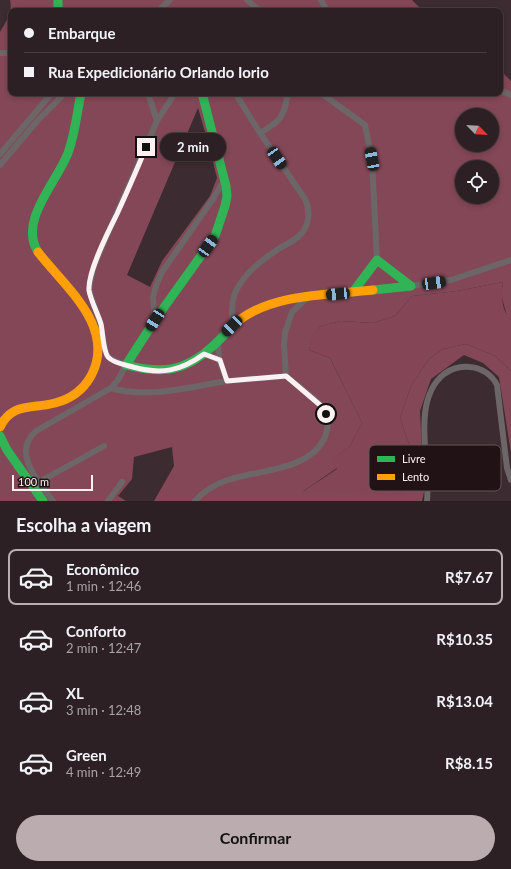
<!DOCTYPE html>
<html lang="pt">
<meta charset="utf-8">
<style>
:root{--surface:#2d2024;--page:#392d31;--text:#f1f3f6;--muted:#a7a3a6;--line:#483e41;--accent:#baacaf}
body{margin:0;font-family:Lato,sans-serif;background:var(--page);color:var(--text);height:100vh;display:flex;flex-direction:column;font-size:15px;white-space:nowrap}
*{box-sizing:border-box;margin:0}
p{font-size:13px;color:var(--muted)}
.icon{flex:none;width:22px;height:22px;fill:none;stroke:currentColor;stroke-width:2;stroke-linecap:round;stroke-linejoin:round}
.map{position:relative;height:501px;overflow:hidden}
.sheet{display:flex;flex-direction:column;background:var(--surface);flex:1}
.sheet>*{flex:none}
.top-card{position:absolute;left:8px;top:8px;width:495px;height:88px;border-radius:8px;box-shadow:0 2px 6px #0003,0 0 0 1px var(--line);display:grid;align-content:center;height:88px;padding:0 16px;background:var(--surface)}
.needle{width:26px;rotate:115deg}
.controls{position:absolute;left:455px;top:108px;display:grid;gap:8px}
.controls a{display:grid;place-items:center;width:44px;height:44px;border-radius:50%;background:var(--surface);box-shadow:0 2px 6px #0003,0 0 0 1px var(--line);font-size:20px}
.scale{position:absolute;left:12px;bottom:10px;width:81px;box-sizing:border-box;padding-left:4px;border:2px solid #fef1f4;border-top:0;font-size:11px;line-height:14px;white-space:nowrap;color:#fef1f4;-webkit-text-stroke:3px #201215;paint-order:stroke}
.end{position:absolute;width:18px;height:18px;margin:-9px;border:5px solid #fef1f4;background:#111;box-shadow:0 0 0 2px #111}
.from{border-radius:50%}
.bubble{position:absolute;height:28px;border-radius:14px;background:var(--surface);box-shadow:0 2px 6px #0003,0 0 0 1px var(--line);font-size:13px;font-weight:700;line-height:28px;text-align:center}
.car{position:absolute;width:12px;height:24px;margin:-12px -6px;border-radius:5px;box-shadow:0 0 3px 1px #0007;background:linear-gradient(#222 24%,#8ab4d8 0 40%,#222 0 76%,#8ab4d8 0 86%,#222 0)}
.top-card b{display:flex;align-items:center;gap:14px;height:38px;font-size:15px}
.top-card b+b{border-top:1px solid var(--line)}
.top-card i{width:10px;height:10px;background:var(--text)}
ul{padding:0;list-style:none}
li{display:flex;align-items:center;gap:12px;height:56px;margin:0 8px 6px;padding:0 8px;border:2px solid transparent;border-radius:8px}
li div{flex:1}
li b{display:block;font-size:15px}
li em{font-style:normal;font-weight:700}
li.selected{border-color:var(--accent)}
li>.icon{width:36px;height:36px;stroke-width:1.5}
h2{padding:0 16px;font-size:18px;line-height:48px}
.button{display:flex;gap:8px;margin-top:auto;padding:8px 16px}
.button a{flex:1;height:46px;border-radius:24px;background:var(--accent);color:#111;font-size:16px;font-weight:700;line-height:46px;text-align:center}
.map>svg:first-child{display:block}
</style>
<div class="map">
<svg width="511" height="501" viewBox="0 0 511 501">
<rect width="100%" height="100%" fill="#3c2b30"/>
<path fill="#844757" fill-rule="evenodd" d="M10 0H412L423 11H11V93H500V70L511 81V320L507 316 501 295 503 282 457 291 412 296 395 316 373 323 341 321 321 326 314 333 309 350 330 358 362 423 350 446 332 460 337 468 302 492 412 453 400 418 411 386 429 359 443 349 466 344 495 356 511 371V453L499 377 483 363 464 355 431 379 420 411 424 492 422 501H154L174 466 172 447 134 457 132 479 118 496 126 501H0V32C6 22 13 12 10 0ZM198 108 208 142 217 178 210 196 162 261 150 287 127 275ZM462 115H492V145H462ZM462 167H492V197H462Z"/>
<path fill="#844556" d="M503 282C501 294 501 310 511 320V371L495 356 466 344 443 349 429 359 411 386 400 418 412 453 410 477 403 494 302 492 337 469 331 460 350 446 362 423 330 358 309 350 313 333 321 326 341 321 373 323 395 316 412 296 457 291Z"/>
<g fill="none" stroke-linecap="round" stroke-linejoin="round">
<path stroke="#6d6668" stroke-width="6" d="M247 0 260 11
M321 0 327 11
M158 11 170 0
M0 53H11
M500 90 511 95
M148 93 157 121
M235 93 260 133C281 121 284 117 288 93
M321 93 365 125 372 159 377 260
M0 154 52 93
M0 165 38 120 65 93
M411 286 451 280 511 260
M155 320 153 297 156 286 162 272 213 199 224 180
M232 326C232 315 231 303 235 293 244 273 263 259 280 248 287 244 296 240 301 234 310 224 310 210 305 199L260 133
M204 354 219 360 218 340
M286 376 284 345 285 333 292 312 308 297
M111 388C148 399 189 387 227 381L219 360
M39 482 104 446
M53 501C39 482 11 453 36 431L111 388 118 380 126 365C119 362 110 361 106 354L100 323 89 290 93 269 105 240 157 121 175 93
M108 501 122 482
M195 501C203 492 214 485 225 481 257 469 309 472 325 437 328 429 329 419 325 411 317 398 297 386 286 376L227 381
M427 501C431 464 410 401 444 374 452 368 461 366 470 367 482 368 492 375 497 385L507 468 511 480"/>
<path stroke="#30b455" stroke-width="9" d="M58 0V11
M202 93 226 186 227 196 225 206 215 236 155 320 126 365C162 374 185 372 213 346 221 339 229 330 237 322
M38 252C18 221 57 182 68 153 75 134 77 113 81 93
M353 292 377 260 411 286 373 290
M0 436 7 450 43 501"/>
<path stroke="#ff9f0a" stroke-width="9" d="M237 322C272 293 330 295 373 290
M0 427C12 402 33 409 55 403 71 399 83 390 91 376 117 327 64 286 38 252"/>
</g>
<g fill="none" stroke-linecap="round" stroke-linejoin="round">
<path stroke="#fef1f4" stroke-width="5" d="M146 147C137 170 127 192 117 214 108 232 88 271 89 290 90 299 98 314 101 324 103 333 103 351 108 357 113 363 126 365 133 367 161 375 181 371 204 354L220 360 227 381 286 376 320 405 326 414"/>
</g>
<rect x="369" y="445" width="132" height="46" rx="6" fill="#201215" stroke="#635558" stroke-width="1"/>
<rect x="377" y="456" width="18" height="6" fill="#30b455"/>
<rect x="377" y="474" width="18" height="6" fill="#ff9f0a"/>
<g font-size="11" fill="#fef1f4">
<text x="402" y="463">Livre</text>
<text x="402" y="481">Lento</text>
</g>
</svg>
<div class="controls">
<a><svg class="needle" viewBox="-14 -14 28 28"><path d="M0-13l5 13h-10z" fill="#e53935"/><path d="M0 13l5-13h-10z" fill="#a7a3a6"/></svg></a>
<a><svg class="icon" aria-label="locate" viewBox="0 0 24 24"><circle cx="12" cy="12" r="6"/><path d="M12 2v4M12 18v4M2 12h4M18 12h4"/></svg></a>
</div>
<div class="scale">100 m</div>
<i class="end from" style="left:326px;top:414px"></i>
<i class="end" style="left:146px;top:147px"></i>
<div class="bubble" style="left:160px;top:133px;width:66px">2 min</div>
<i class="car" style="left:277px;top:158px;rotate:146deg"></i>
<i class="car" style="left:372px;top:159px;rotate:349deg"></i>
<i class="car" style="left:208px;top:246px;rotate:35deg"></i>
<i class="car" style="left:434px;top:283px;rotate:82deg"></i>
<i class="car" style="left:338px;top:294px;rotate:265deg"></i>
<i class="car" style="left:155px;top:320px;rotate:213deg"></i>
<i class="car" style="left:232px;top:326px;rotate:225deg"></i>
<div class="top-card">
<b><i class="from"></i>Embarque</b>
<b><i></i>Rua Expedicionário Orlando Iorio</b>
</div>
</div>
<section class="sheet">
<h2>Escolha a viagem</h2>
<ul>
<li class="selected"><svg class="icon" aria-label="car" viewBox="0 0 24 24"><path d="M5 17H2v-5l4-1 3-4h7l3 4 3 1v5h-3M9 17h6M6 11h13"/><circle cx="7" cy="17" r="2"/><circle cx="17" cy="17" r="2"/></svg><div><b>Econômico</b><p>1 min · 12:46</p></div><em>R$7.67</em></li>
<li><svg class="icon" aria-label="car" viewBox="0 0 24 24"><path d="M5 17H2v-5l4-1 3-4h7l3 4 3 1v5h-3M9 17h6M6 11h13"/><circle cx="7" cy="17" r="2"/><circle cx="17" cy="17" r="2"/></svg><div><b>Conforto</b><p>2 min · 12:47</p></div><em>R$10.35</em></li>
<li><svg class="icon" aria-label="car" viewBox="0 0 24 24"><path d="M5 17H2v-5l4-1 3-4h7l3 4 3 1v5h-3M9 17h6M6 11h13"/><circle cx="7" cy="17" r="2"/><circle cx="17" cy="17" r="2"/></svg><div><b>XL</b><p>3 min · 12:48</p></div><em>R$13.04</em></li>
<li><svg class="icon" aria-label="car" viewBox="0 0 24 24"><path d="M5 17H2v-5l4-1 3-4h7l3 4 3 1v5h-3M9 17h6M6 11h13"/><circle cx="7" cy="17" r="2"/><circle cx="17" cy="17" r="2"/></svg><div><b>Green</b><p>4 min · 12:49</p></div><em>R$8.15</em></li>
</ul>
<div class="button"><a>Confirmar</a></div>
</section>
